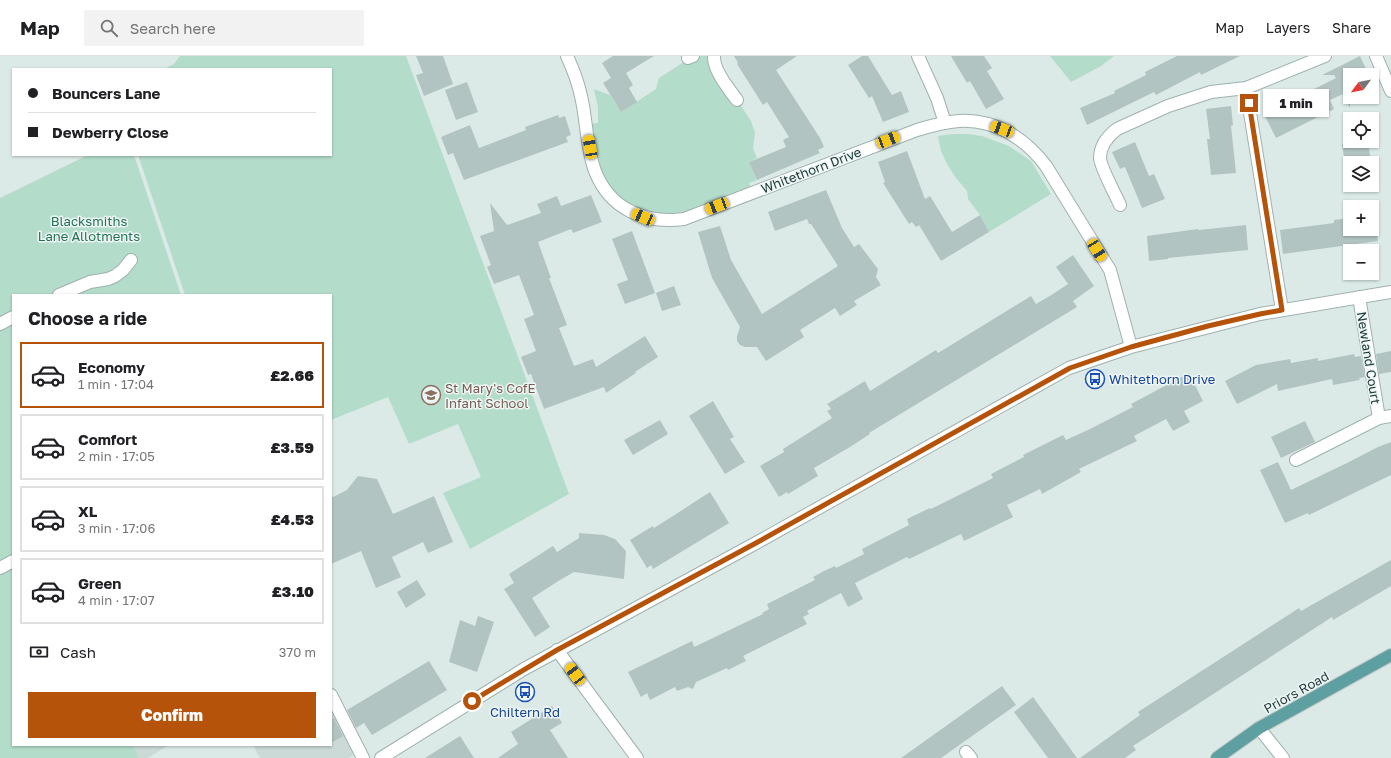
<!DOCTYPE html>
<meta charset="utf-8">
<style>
:root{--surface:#fff;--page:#f2f2f2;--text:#202124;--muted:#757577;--line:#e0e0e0;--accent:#b45309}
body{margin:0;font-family:"Golos Text",sans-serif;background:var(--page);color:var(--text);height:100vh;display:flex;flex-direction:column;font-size:15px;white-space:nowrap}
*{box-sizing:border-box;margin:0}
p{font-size:13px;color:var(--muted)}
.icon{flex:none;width:22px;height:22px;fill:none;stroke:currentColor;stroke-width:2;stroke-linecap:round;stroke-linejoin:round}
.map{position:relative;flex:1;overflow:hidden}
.panel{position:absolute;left:12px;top:238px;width:320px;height:452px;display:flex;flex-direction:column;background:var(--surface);border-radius:0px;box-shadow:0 1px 3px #0004}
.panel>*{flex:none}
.top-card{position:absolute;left:12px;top:12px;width:320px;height:88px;border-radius:0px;box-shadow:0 1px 3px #0004;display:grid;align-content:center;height:88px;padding:0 16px;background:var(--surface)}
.needle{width:26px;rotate:238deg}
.tools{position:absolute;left:1343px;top:12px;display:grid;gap:8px}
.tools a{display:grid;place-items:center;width:36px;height:36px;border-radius:0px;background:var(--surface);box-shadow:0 1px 3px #0004;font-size:20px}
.end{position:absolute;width:18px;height:18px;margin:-9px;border:5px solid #b45309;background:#fff;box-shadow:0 0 0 2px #fff}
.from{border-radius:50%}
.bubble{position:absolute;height:28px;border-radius:0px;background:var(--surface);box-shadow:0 1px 3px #0004;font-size:13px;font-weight:800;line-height:28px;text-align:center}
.car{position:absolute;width:12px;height:24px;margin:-12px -6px;border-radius:5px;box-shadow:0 0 3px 1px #0007;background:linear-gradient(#f5c518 24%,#345 0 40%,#f5c518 0 76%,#345 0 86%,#f5c518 0)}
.top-card b{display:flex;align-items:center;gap:14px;height:38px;font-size:15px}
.top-card b+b{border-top:1px solid var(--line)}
.top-card i{width:10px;height:10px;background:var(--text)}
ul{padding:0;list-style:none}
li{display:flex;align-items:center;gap:12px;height:66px;margin:0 8px 6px;padding:0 8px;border:2px solid var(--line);border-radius:0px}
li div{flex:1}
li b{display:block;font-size:15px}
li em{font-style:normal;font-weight:800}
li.active{border-color:var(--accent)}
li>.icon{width:36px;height:36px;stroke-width:1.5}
h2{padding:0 16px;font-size:18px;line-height:48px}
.pay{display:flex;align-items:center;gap:10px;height:44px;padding:0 16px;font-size:15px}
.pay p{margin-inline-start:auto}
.action{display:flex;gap:8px;margin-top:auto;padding:8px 16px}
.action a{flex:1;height:46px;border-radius:0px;background:var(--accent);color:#fff;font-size:16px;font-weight:800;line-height:46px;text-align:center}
header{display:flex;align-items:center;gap:24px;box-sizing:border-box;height:56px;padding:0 20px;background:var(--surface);border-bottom:1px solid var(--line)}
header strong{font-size:19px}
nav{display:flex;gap:22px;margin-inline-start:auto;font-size:14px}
.search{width:280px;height:36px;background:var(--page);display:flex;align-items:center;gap:10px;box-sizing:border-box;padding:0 14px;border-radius:0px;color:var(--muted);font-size:15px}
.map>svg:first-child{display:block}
</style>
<header>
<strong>Map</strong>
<div class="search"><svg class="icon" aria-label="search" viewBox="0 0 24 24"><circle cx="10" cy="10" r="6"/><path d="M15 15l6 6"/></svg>Search here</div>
<nav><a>Map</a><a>Layers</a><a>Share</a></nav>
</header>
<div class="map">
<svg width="1391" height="702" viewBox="0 0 1391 702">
<rect width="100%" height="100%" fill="#dceae7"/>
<path fill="#cbd9d7" d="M331 653 351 691 353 699 349 702H260L253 689H331Z
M133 689H169L148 702H139Z"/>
<path fill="#b3dcca" d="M180 0H406L569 438 470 493 443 437 481 421 458 368 409 388 388 341 331 364V239H185L138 99H331V13H164L174 8Z
M693 0H714L737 44 751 65 755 77 753 92 757 102 749 106 757 124 749 127 753 136 684 163 657 164 609 138 585 68 598 67V51L594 33 610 39 621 56 656 33 659 22Z
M1050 0H1114L1101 10 1071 26Z
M952 78H967L982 80 1009 90 1031 105 1051 138 989 176 980 159 968 143 967 135 956 122 947 108 941 95 938 80Z
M88 99H134L181 239H13V689H133L139 702H0V142Z"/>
<path fill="#b2c4c1" d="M416 0H443L453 28 424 40 416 19 423 17Z
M613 0H654L626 17 633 29 629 32 637 46 621 56 603 27 611 22 602 7Z
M734 0H797L776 14 820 82 824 91 818 94 820 97 757 124 749 106 786 91 783 84 789 81 767 46 763 49 737 8 738 7Z
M862 0H868L892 39 901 35 909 56 883 66 872 40 869 42 848 9Z
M951 0H984L992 12 987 15 1004 43 986 53 970 25 967 27Z
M1177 0H1240L1201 19 1200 16 1156 39 1154 36 1087 69 1080 52 1115 37 1114 35 1146 19 1145 16Z
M1360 0 1369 19H1350V52L1343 38 1330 44 1334 53 1276 82 1264 58 1336 22 1334 19H1322Z
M467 26 478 56 456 64 445 34Z
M1231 50 1233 69 1231 70 1236 117 1211 119 1207 83H1210L1206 53Z
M558 59 559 62 565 60 571 79 566 81 568 86 464 124 453 97 448 99 441 81 470 69 479 92 526 74 525 71Z
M1368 85 1371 107H1350V127H1348L1342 88Z
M1135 86 1149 120 1154 118 1165 143 1142 152 1125 111 1120 113 1112 96Z
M907 95 925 143 930 140 952 176 980 159 989 176 941 205 919 169 916 171 912 166 909 168 883 127 885 126 878 106Z
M826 134 842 172 854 191 859 188 878 213 876 221 881 229 854 245 857 249 840 260 835 252 800 274 804 281 766 305 757 291H745L740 289 737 285V280L740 271 712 222 698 176 720 170 731 204 762 258 838 210 811 168H809L807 163 775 175 768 156Z
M591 139 602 166 573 177 571 173 538 186 551 222H549L567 269 559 272 574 310 593 303 596 311 645 280 658 301 635 316 636 317 606 337 604 331 544 353 531 318 528 319 521 301 536 295 524 263 534 259 519 219 494 228 487 211 491 209 480 180 494 175 490 147 507 169 541 157 537 148 557 140 561 150Z
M1374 158 1378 185 1283 198 1280 174 1334 167V164L1350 162V173H1372V159Z
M1246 169 1248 194 1168 202V203L1149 205 1147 180 1198 173 1199 174Z
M632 175 655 237 625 248 617 228 628 224 612 183Z
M1073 199 1094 230 1073 245 1077 251 869 377 870 378 850 391 814 412 818 420 788 438 787 436 779 441 760 410 784 396 783 393 832 362 827 355 831 353 827 348 865 325 870 335 936 294 938 297 1031 240 1036 248 1053 238 1068 228 1056 211Z
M674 230 681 249 662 255 656 237Z
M1391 295V316L1379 318 1376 298Z
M1354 298 1355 301 1361 300 1365 321 1359 322 1360 324 1333 329 1332 323 1278 335 1277 328 1237 348 1225 325 1256 309 1290 303 1291 307 1318 302V305Z
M1189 317 1203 345 1184 355 1190 366 1173 375 1166 363 1134 380 1137 385 1079 413 1081 416 1042 438 1040 433 1007 449 1013 461 964 485 961 478 909 503 907 501 855 527 863 543 848 551 841 537 807 555 809 558 803 561 807 568 743 600 746 605 728 614 727 612 696 626 693 633 688 631 677 635 675 631 650 644 647 637 641 641 628 616 692 585 694 591 763 558 762 557 769 553 767 548 815 524 813 521 824 515 835 510 836 512 864 498 862 493 909 469 907 463 930 452 931 453 993 422 991 418 1024 401 1023 399 1063 379 1066 384 1088 374 1133 351 1131 348Z
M713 345 734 381 730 383 745 406 725 418 689 360Z
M660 364 668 378 633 399 624 384Z
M1305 365 1315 386 1281 402 1271 381Z
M1391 386V419L1309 459 1308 457 1285 467 1260 414 1278 406 1291 434 1349 406 1378 391Z
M358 420 377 423 393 458 434 440 453 486 428 497 423 486 392 501 401 521 376 532 361 495 331 508V442L347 434Z
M710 436 729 467 653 513 651 509 647 512 630 484 653 470 654 472 673 460Z
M579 477 604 479 615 483 626 495 624 523 574 516 560 524 532 542 550 571 535 581 504 533 514 527 509 518 553 490 557 496 579 482Z
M1391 504V530L1333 564 1332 561 1133 690 1136 694 1125 702H1080L1140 659 1138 656 1299 552 1301 555Z
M417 524 426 539 406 552 397 536Z
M478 560 494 566 477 616 449 606 460 564 475 570Z
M429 605 447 634 372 679 364 667 356 672 347 654Z
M1002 630 1016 649 941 702H901Z
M1033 641 1077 702H1048L1014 656Z
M552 650 562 667 550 674 568 702H498L518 688 511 676Z
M334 662 343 680 331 687V664Z
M460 680 474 702H425Z"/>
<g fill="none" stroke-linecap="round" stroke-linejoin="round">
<defs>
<path id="minor" d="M567 0C573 13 578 26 581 40 587 65 586 91 595 115 610 154 646 168 684 163L917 74C930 70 945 66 959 65 995 63 1025 82 1046 110L1110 214 1131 291
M714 0C713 14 729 33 737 44
M918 0 937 42 945 67
M1376 0 1391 35
M688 2 693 0
M1120 149C1116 140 1100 110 1100 102 1100 90 1108 80 1117 73L1168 50 1211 36 1246 32
M59 239 90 226 108 223 115 220 123 214 131 204
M1282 254 1246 32 1325 0
M0 268 13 261
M1379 362 1391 360
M1296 404 1379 362 1359 241
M0 512 13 505
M557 594 637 702
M331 639 363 702
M1259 672 1283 702
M966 696 971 702
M381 702 524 613 756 487 1069 312 1131 291 1260 258 1391 236"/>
<path id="major" d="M1217 702 1259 672 1391 599"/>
</defs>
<use href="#minor" stroke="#9fb1af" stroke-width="14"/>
<use href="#major" stroke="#bcc4c4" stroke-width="14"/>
<use href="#minor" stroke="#fff" stroke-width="12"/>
<use href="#major" stroke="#5ea0a2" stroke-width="12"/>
</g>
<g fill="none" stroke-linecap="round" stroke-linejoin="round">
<path stroke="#b45309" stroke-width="5" d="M472 645 557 594 756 487 1070 312 1131 291 1208 270 1260 258 1282 254 1249 47"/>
</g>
<defs>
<symbol id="bus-ring" viewBox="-11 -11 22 22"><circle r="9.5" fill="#edf6f4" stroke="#1a4fb4" stroke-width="1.5"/><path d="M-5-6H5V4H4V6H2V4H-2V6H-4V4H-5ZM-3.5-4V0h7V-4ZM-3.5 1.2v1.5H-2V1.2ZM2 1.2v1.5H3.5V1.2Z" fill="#1a4fb4"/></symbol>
<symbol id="school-ring" viewBox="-11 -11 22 22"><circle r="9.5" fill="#edf6f4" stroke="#8d6e63" stroke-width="1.5"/><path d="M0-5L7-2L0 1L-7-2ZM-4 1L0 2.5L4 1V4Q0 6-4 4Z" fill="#8d6e63"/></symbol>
</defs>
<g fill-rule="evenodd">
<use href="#bus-ring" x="1084" y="312" width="22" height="22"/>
<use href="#school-ring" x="420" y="328" width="22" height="22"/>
<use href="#bus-ring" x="514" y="625" width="22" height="22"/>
</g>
<g text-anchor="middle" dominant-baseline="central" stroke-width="3" stroke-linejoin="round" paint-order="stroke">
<g font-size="13" fill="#1e3939" stroke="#edf6f4">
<text transform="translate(811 114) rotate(-21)">Whitethorn Drive</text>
<text transform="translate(1369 302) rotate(81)">Newland Court</text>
<text transform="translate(1296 636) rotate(-29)">Priors Road</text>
</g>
<g font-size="13" fill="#267158" stroke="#edf6f4">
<text x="89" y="165">Blacksmiths<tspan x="89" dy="15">Lane Allotments</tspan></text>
</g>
<g font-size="13" fill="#164399" stroke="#edf6f4" text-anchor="start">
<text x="1109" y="323">Whitethorn Drive</text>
<text x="525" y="656" text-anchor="middle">Chiltern Rd</text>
</g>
<g font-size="13" fill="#785e54" stroke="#edf6f4" text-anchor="start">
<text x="445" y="332">St Mary's CofE<tspan x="445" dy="15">Infant School</tspan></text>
</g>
</g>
</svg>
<div class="tools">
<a><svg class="needle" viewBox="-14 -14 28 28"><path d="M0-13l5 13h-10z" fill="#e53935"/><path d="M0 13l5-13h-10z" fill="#757577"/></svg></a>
<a><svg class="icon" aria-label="locate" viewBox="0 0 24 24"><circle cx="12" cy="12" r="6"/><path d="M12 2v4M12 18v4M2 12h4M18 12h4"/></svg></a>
<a><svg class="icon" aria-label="layers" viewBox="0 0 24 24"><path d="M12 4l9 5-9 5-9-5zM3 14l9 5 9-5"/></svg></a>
<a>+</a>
<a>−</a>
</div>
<i class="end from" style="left:472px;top:645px"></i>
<i class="end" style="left:1249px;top:47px"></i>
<div class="bubble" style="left:1263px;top:33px;width:66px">1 min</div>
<i class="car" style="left:1002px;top:73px;rotate:290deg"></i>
<i class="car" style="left:888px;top:84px;rotate:69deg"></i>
<i class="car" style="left:590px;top:91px;rotate:350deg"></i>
<i class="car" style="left:717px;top:150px;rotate:249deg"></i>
<i class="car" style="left:643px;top:161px;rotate:294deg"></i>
<i class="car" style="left:1097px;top:194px;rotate:148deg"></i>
<i class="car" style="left:575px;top:618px;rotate:323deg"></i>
<div class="top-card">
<b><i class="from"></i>Bouncers Lane</b>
<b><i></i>Dewberry Close</b>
</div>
<section class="panel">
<h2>Choose a ride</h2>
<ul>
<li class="active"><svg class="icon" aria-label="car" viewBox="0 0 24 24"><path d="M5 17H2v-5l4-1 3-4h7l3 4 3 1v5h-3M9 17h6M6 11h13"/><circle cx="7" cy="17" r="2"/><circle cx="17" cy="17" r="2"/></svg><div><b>Economy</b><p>1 min · 17:04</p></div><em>£2.66</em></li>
<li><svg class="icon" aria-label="car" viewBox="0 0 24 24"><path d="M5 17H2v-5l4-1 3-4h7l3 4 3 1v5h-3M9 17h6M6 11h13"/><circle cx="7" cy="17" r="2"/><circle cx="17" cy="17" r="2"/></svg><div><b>Comfort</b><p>2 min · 17:05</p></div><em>£3.59</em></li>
<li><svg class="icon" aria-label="car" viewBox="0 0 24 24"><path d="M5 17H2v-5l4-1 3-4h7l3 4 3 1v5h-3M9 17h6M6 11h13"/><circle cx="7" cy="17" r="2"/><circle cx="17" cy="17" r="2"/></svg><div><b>XL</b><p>3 min · 17:06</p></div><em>£4.53</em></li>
<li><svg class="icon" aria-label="car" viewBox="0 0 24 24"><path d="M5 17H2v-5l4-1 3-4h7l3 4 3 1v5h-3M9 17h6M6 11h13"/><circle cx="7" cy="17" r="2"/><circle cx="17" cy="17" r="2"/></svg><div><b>Green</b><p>4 min · 17:07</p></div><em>£3.10</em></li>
</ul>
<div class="pay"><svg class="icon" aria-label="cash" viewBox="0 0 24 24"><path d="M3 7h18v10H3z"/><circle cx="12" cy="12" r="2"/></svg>Cash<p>370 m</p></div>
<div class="action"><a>Confirm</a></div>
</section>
</div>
